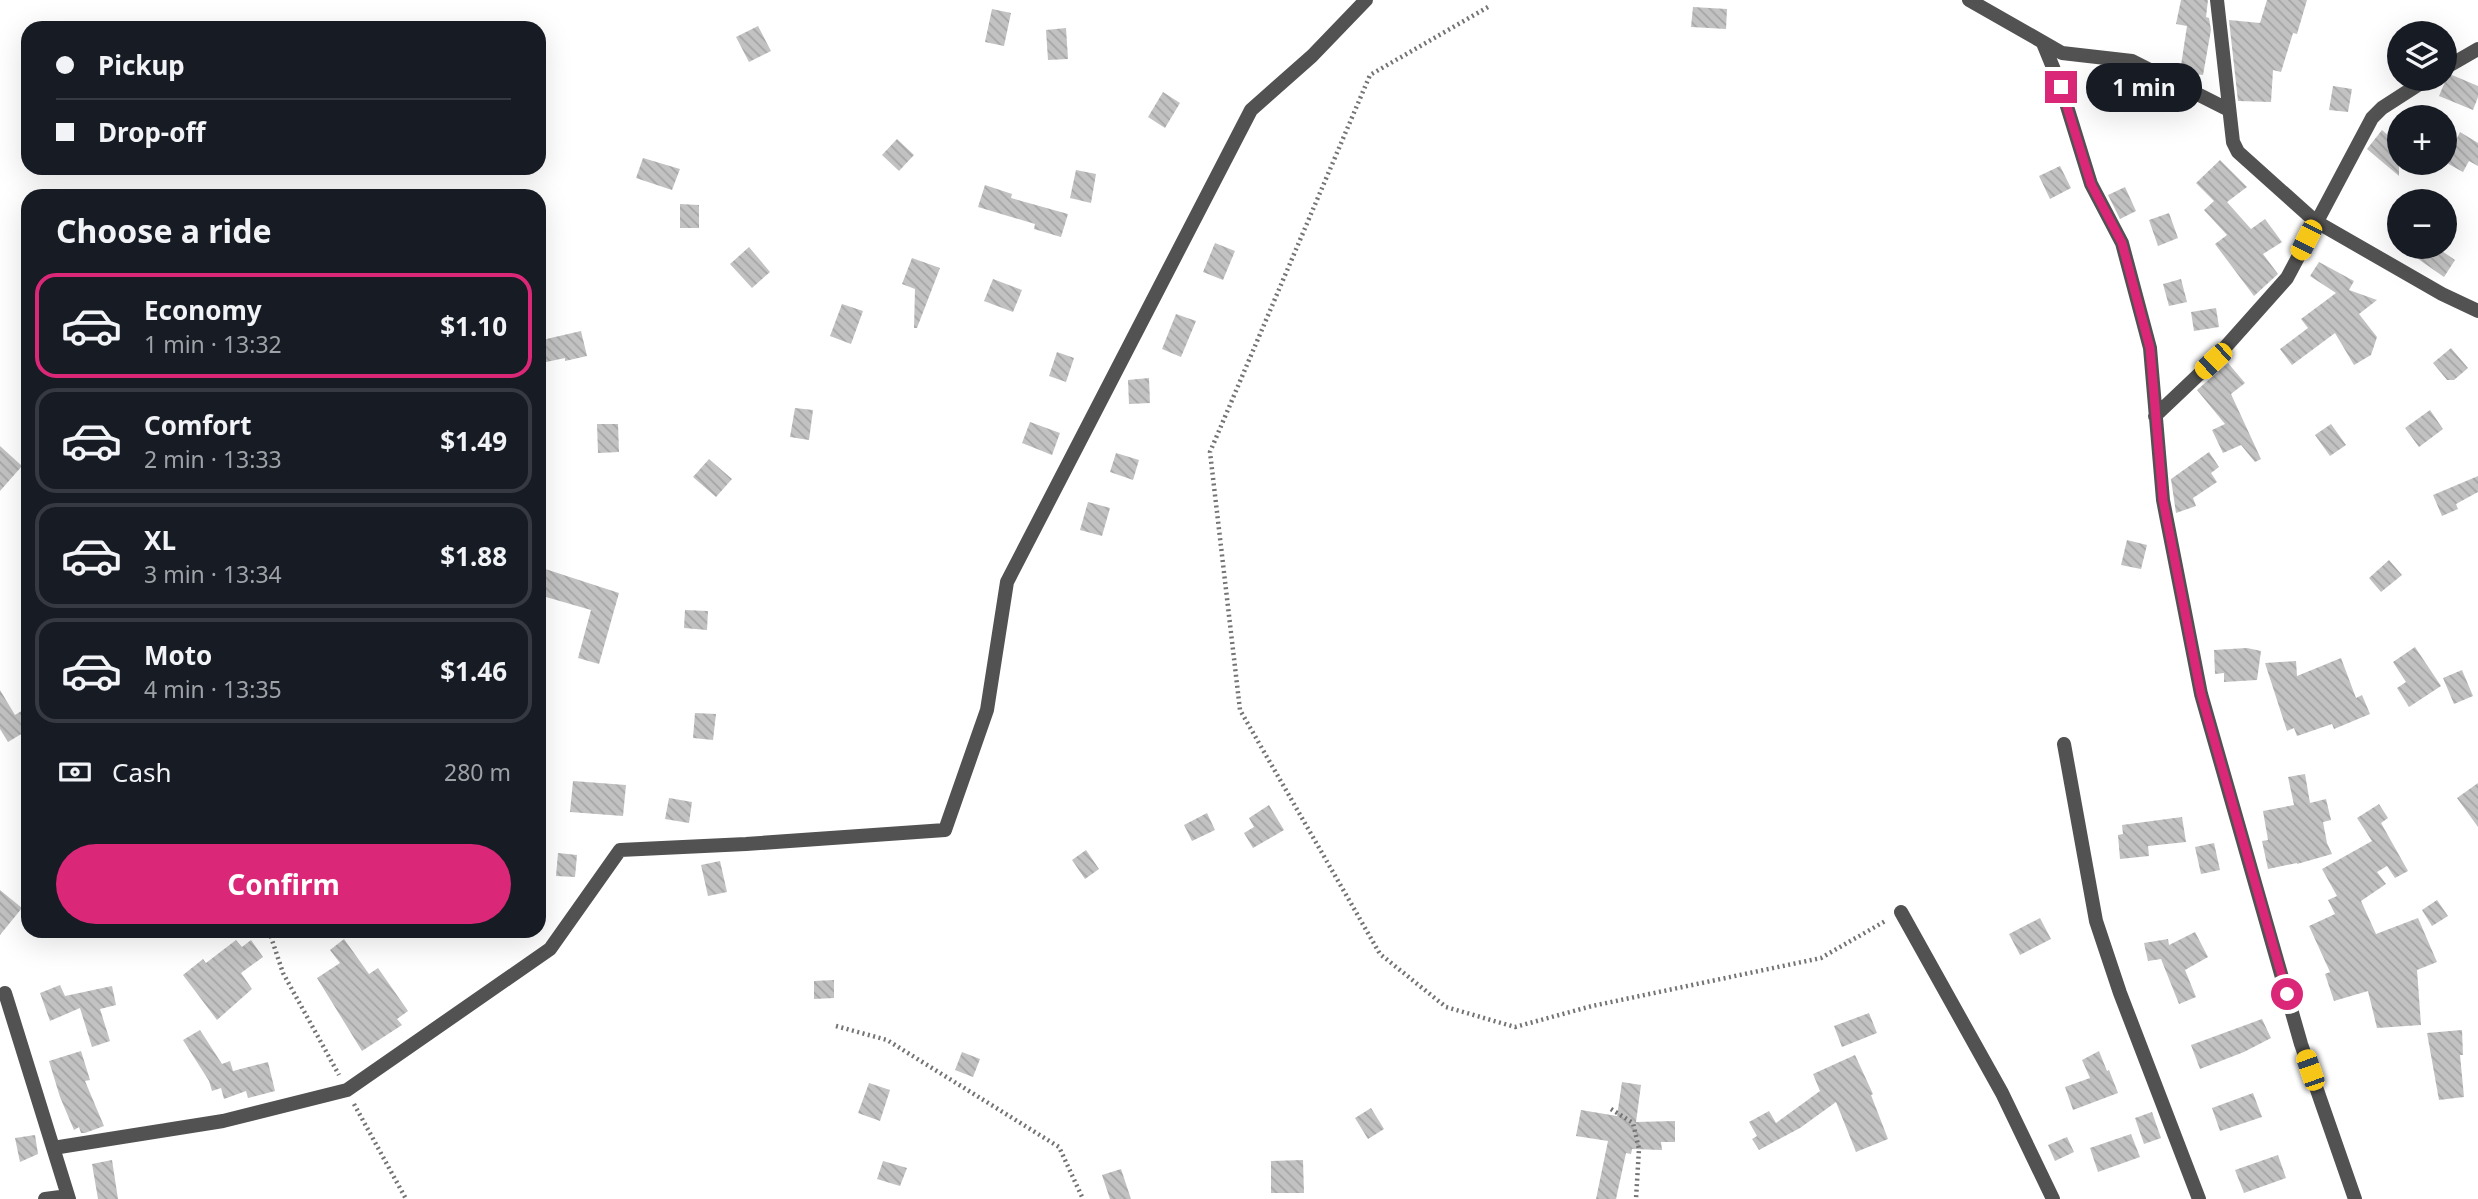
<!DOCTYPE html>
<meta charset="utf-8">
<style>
:root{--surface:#171b24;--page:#20242c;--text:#f1f3f6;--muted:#9ea1a6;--line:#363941;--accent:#db2777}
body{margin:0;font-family:"Noto Sans",sans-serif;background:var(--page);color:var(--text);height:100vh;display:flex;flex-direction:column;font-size:26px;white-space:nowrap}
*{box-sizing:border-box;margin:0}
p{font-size:23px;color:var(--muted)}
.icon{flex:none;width:38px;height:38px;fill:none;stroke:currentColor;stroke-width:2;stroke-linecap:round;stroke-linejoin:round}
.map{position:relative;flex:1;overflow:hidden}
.drawer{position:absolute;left:21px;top:189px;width:525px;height:749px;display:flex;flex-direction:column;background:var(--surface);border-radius:21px;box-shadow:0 7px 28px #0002}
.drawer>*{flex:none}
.hud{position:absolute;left:21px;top:21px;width:525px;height:154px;border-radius:21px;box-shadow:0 7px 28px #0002;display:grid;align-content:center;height:154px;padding:0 35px;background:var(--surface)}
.fabs{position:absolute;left:2387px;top:21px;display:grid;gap:14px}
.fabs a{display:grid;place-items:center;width:70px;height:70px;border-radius:50%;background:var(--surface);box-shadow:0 7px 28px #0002;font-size:35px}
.end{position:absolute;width:32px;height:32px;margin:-16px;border:9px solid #db2777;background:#fff;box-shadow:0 0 0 4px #fff}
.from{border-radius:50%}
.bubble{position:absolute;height:49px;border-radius:24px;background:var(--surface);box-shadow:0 7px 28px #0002;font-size:23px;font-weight:700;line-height:49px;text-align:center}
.car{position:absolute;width:21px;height:42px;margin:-21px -10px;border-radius:9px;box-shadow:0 0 5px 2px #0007;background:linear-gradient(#f5c518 24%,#345 0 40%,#f5c518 0 76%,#345 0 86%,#f5c518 0)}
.hud b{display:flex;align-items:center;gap:24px;height:66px;font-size:26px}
.hud b+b{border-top:2px solid var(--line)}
.hud i{width:18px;height:18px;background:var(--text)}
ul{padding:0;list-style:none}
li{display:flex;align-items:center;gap:21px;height:105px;margin:0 14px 10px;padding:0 21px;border:4px solid var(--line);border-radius:21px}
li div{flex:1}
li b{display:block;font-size:26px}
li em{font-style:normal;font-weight:700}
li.current{border-color:var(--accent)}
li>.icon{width:63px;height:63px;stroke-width:1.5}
h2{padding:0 35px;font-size:32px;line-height:84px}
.pay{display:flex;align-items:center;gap:18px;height:77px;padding:0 35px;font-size:26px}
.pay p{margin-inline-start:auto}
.cta{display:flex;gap:14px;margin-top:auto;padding:14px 35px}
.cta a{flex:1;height:80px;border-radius:42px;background:var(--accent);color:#fff;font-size:28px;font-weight:700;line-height:80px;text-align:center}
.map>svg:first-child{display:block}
</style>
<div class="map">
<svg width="2478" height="1199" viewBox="0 0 2478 1199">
<defs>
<pattern id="building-back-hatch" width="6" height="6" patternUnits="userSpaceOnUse" patternTransform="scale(1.75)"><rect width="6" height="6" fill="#c2c2c2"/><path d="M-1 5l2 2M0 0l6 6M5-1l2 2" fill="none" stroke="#a5a5a5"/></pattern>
</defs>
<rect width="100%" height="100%" fill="#fff"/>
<path fill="url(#building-back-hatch)" d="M2181 0H2208L2206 17 2209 18 2211 30 2203 75 2180 72 2187 26 2176 24Z
M2267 0H2307L2297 34 2293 33 2281 72 2273 70 2271 102 2238 101 2229 20 2260 23Z
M1693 7 1727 9 1726 29 1691 27Z
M992 9 1011 13 1004 46 985 42Z
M758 26 771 51 749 62 736 37Z
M1066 28 1068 59 1048 60 1046 30Z
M2452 75 2478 86V97L2473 110 2439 96 2447 77Z
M2333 86 2352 89 2348 112 2329 110Z
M1163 92 1180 103 1165 128 1148 117Z
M2382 130 2399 145V176L2367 149Z
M2460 132 2478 143V166L2469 161 2463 172 2445 162Z
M897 139 914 155 899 171 882 155Z
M643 158 680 169 672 190 636 178Z
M2220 160 2247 187 2227 202 2251 229 2265 219 2282 242 2263 254 2278 274 2254 296 2215 244 2227 235 2204 210 2214 201 2196 183Z
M2060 166 2071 188 2050 199 2039 176Z
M1076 170 1096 174 1091 203 1070 198Z
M985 185 1012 194 1011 198 1068 214 1061 237 1034 229 1035 224 978 207Z
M2125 187 2136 211 2120 219 2108 195Z
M680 204 699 205V228H680Z
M2169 213 2178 238 2158 246 2149 220Z
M1215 243 1235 251 1223 280 1203 272Z
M749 247 770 272 752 288 730 264Z
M2401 247H2436L2455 260 2444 277Z
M912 258 940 268 917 328H914L915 289 902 284Z
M2319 262 2354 281 2349 290 2377 300 2359 314 2377 337 2371 355 2354 365 2335 333 2292 365 2280 349 2308 328 2301 319 2336 293 2310 276Z
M993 279 1022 290 1013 312 984 301Z
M2181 279 2187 302 2169 306 2163 284Z
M842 304 863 311 851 344 830 336Z
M2216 308 2219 327 2194 331 2191 312Z
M1176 314 1196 321 1181 357 1162 349Z
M581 331 587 356 565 361V358L546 362 542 340Z
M2451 348 2468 368 2454 380H2447L2433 363Z
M1057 352 1074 358 1066 382 1049 376Z
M2228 363 2245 383 2231 394 2261 459 2255 462 2241 445 2223 453 2212 430 2225 424 2197 390Z
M1149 378 1150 403 1129 404 1128 380Z
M795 408 813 410 809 440 790 437Z
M2430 410 2443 429 2419 447 2405 428Z
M1030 422 1060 433 1052 455 1022 443Z
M597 424H618L619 452 598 453Z
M2331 424 2346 445 2330 456 2315 435Z
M0 446 22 466 0 491Z
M2209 452 2219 467 2211 473 2217 482 2193 498 2196 506 2176 513 2171 479Z
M1116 453 1139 460 1133 480 1110 472Z
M709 459 732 479 716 497 693 477Z
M2478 476V492L2456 504 2458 509 2442 516 2433 495Z
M1088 502 1110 508 1102 536 1080 530Z
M2127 540 2147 545 2141 569 2121 565Z
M2389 560 2402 575 2381 592 2369 578Z
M539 567 619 593 599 664 578 658 591 610 539 595Z
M685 610 708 611 707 630 684 628Z
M2415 647 2441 686 2409 707 2397 688 2406 682 2393 662Z
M2247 648 2261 651 2257 680 2224 682V673L2215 674 2214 650Z
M2341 658 2356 698 2362 695 2370 714 2334 729 2332 724 2297 736 2294 728 2287 731 2265 663 2296 661 2297 676Z
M2462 670 2473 696 2454 704 2443 678Z
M0 690 15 715 28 707V730L8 742 0 729Z
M695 713 716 714 713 740 693 738Z
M2305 774 2310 803 2326 799 2331 820 2323 822 2327 843 2332 854 2297 864V863L2268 869 2262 841 2268 840 2263 811 2294 805 2288 777Z
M573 781 626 785 623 816 570 812Z
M2478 783V827L2457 798Z
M669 798 692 802 689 823 665 819Z
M2379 804 2388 818 2381 823 2408 871 2395 878 2387 866 2377 872 2386 884 2361 901 2376 934 2418 918 2437 962 2417 970 2421 1025 2377 1028 2368 991 2334 1001 2325 974 2330 972 2309 926 2335 914 2328 900 2337 896 2322 869 2372 841 2357 818Z
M1269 805 1284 830 1253 848 1244 833 1254 827 1249 818Z
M1207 813 1215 830 1192 841 1184 825Z
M2182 817 2186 842 2148 846 2149 856 2120 859 2118 835 2123 834 2122 825Z
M2214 843 2220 870 2201 874 2195 847Z
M1086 850 1099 869 1085 879 1072 860Z
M558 853 577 855 575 877 556 876Z
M720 861 727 892 708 896 701 865Z
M0 890 22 908 0 935Z
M2437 900 2448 916 2432 926 2422 910Z
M2040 918 2051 939 2020 955 2009 934Z
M2195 932 2208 957 2185 970 2196 997 2179 1004 2161 959 2148 961 2144 943 2168 939 2169 945Z
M344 939 369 974 378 968 408 1011 397 1019 402 1025 362 1051 317 978 340 963 330 950Z
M236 940 242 947 251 940 263 957 241 973 252 989 217 1020 183 975 203 959 206 963Z
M834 980V998L814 999V981Z
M60 985 65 996 112 986 116 1005 100 1009 110 1041 92 1047 80 1008 50 1021 40 993Z
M1869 1013 1877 1033 1842 1047 1834 1026Z
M2262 1019 2271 1038 2244 1052 2200 1069 2191 1045Z
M200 1030 222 1064 230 1061 233 1071 268 1062 275 1091 248 1098 246 1091 224 1099 221 1088 212 1091 209 1081 183 1040Z
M2462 1030 2463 1055H2460L2464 1097 2439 1100 2427 1033Z
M81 1051 90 1080 85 1081 104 1126 85 1133H81L79 1127 74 1130 60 1097 49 1061Z
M2099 1051 2107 1071 2109 1070 2118 1093 2073 1110 2065 1087 2090 1078 2082 1060Z
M962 1052 980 1059 973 1077 955 1070Z
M1855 1055 1873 1094 1871 1095 1888 1139 1856 1152 1836 1102 1800 1128 1759 1150 1752 1139 1757 1136 1749 1122 1769 1111 1776 1123 1820 1091 1813 1074Z
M1622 1082 1641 1085 1636 1122 1675 1121V1142H1661L1662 1150 1632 1149 1631 1154 1626 1153 1616 1199H1596L1608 1141 1576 1136 1581 1110 1617 1116Z
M869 1083 890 1090 880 1121 858 1113Z
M2253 1093 2262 1117 2220 1131 2212 1108Z
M1371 1108 1384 1129 1368 1139 1355 1118Z
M2152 1112 2161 1138 2144 1144 2135 1118Z
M2131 1134 2140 1157 2098 1172 2090 1148Z
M35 1135 38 1154 20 1162 15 1138Z
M2067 1137 2074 1152 2055 1161 2048 1145Z
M2278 1155 2286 1178 2244 1193 2235 1170Z
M112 1160 118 1199H98L92 1164Z
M1303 1160 1304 1193H1271V1161Z
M883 1161 907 1168 900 1186 877 1179Z
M1121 1169 1131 1199H1110L1102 1175Z"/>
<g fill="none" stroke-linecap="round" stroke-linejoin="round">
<path stroke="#747474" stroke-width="4.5" stroke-dasharray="2 3.5" stroke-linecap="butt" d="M1488 7 1370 75 1210 452 1240 710 1380 954 1446 1007 1515 1027 1592 1006 1821 958 1887 920
M269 931 283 973 339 1075
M836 1026 887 1040 1059 1147 1083 1199
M354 1104 406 1199
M1611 1109 1633 1123 1639 1149 1636 1199"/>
<path stroke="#525252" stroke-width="14" d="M1969 0 2062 53 2132 61 2229 110
M2217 0 2233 142 2238 152 2315 221 2442 294 2478 311
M2043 43 2061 87 2091 184 2122 243 2150 348 2163 500 2201 694 2301 1044 2355 1199
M2445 68 2478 49
M2155 416 2213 361 2287 278 2372 118 2382 108 2427 79
M2064 744 2096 921 2120 993 2199 1199
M1901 912 2002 1093 2053 1199
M5 993 69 1199
M53 1148 223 1121 347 1090 550 949 620 850 746 844 945 830 987 710 1007 582 1251 110 1312 56 1366 0
M45 1199 68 1196"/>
</g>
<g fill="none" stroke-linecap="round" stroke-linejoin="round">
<path stroke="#db2777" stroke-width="9" d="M2061 87 2091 184 2122 243 2150 348 2163 500 2201 694 2287 994"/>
</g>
</svg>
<div class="fabs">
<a><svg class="icon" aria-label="layers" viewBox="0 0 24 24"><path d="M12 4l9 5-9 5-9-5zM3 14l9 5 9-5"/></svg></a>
<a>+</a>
<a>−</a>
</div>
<i class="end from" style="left:2287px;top:994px"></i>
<i class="end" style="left:2061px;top:87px"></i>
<div class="bubble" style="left:2086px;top:63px;width:116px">1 min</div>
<i class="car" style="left:2306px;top:240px;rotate:207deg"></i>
<i class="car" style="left:2213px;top:361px;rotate:227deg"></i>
<i class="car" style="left:2310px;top:1070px;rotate:341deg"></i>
<div class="hud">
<b><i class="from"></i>Pickup</b>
<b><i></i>Drop-off</b>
</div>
<section class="drawer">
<h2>Choose a ride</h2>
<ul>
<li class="current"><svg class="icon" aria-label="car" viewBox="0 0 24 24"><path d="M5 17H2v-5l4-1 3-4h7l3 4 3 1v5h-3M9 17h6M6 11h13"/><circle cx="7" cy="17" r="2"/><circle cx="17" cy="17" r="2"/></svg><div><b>Economy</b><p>1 min · 13:32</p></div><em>$1.10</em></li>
<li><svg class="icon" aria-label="car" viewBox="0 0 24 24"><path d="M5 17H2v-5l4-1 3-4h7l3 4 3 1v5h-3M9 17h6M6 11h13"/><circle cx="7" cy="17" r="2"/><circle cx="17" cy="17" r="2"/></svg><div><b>Comfort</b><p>2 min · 13:33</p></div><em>$1.49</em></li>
<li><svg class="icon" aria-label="car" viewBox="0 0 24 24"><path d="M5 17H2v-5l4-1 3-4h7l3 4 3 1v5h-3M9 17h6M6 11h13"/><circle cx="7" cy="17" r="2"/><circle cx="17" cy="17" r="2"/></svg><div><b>XL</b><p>3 min · 13:34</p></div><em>$1.88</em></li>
<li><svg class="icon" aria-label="car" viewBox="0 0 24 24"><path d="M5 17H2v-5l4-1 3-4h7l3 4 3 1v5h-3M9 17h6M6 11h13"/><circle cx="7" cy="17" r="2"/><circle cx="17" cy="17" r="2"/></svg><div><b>Moto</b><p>4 min · 13:35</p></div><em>$1.46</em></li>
</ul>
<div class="pay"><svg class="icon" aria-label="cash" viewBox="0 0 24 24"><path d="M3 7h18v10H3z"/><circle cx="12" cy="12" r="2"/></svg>Cash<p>280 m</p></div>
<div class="cta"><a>Confirm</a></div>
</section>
</div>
